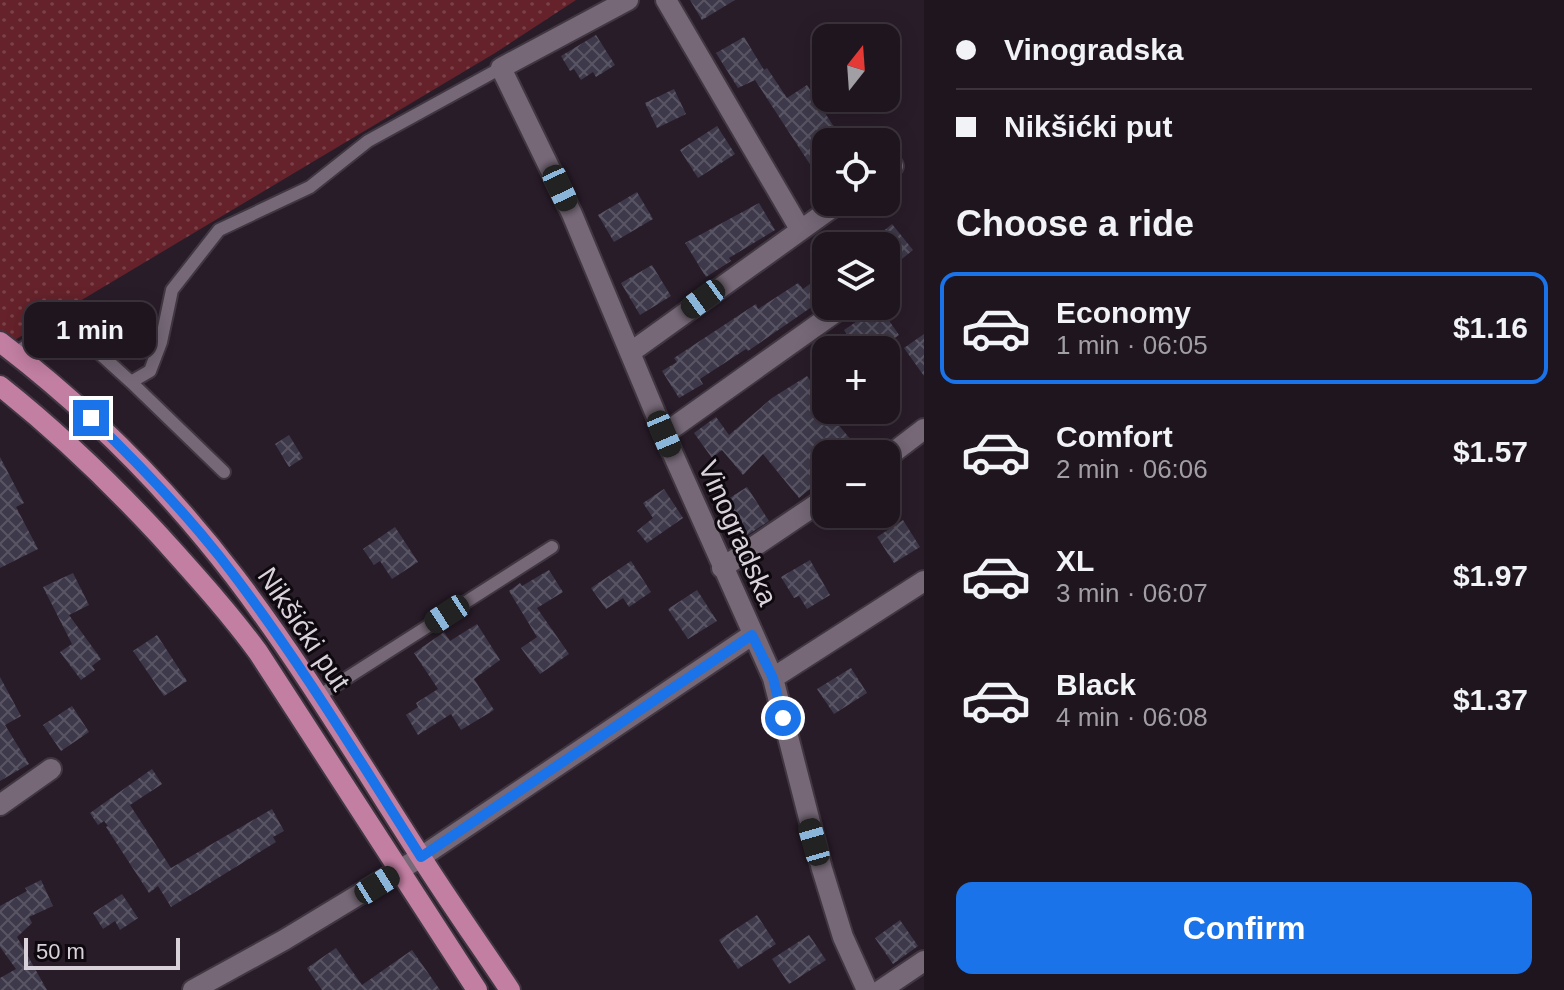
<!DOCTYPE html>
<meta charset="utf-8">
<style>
:root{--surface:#1e151f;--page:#261e28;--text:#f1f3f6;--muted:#a19fa4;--line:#3c343d;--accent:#1a73e8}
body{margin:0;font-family:Helvetica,sans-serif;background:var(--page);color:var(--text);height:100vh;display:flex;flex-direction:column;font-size:30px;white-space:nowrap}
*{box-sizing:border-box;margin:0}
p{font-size:26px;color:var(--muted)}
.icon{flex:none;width:44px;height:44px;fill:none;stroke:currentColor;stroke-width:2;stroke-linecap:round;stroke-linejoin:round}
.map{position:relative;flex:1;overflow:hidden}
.details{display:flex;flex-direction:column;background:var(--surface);width:640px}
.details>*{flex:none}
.guide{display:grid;align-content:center;height:176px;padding:0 32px;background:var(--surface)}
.needle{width:52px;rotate:17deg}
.fabs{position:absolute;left:812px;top:24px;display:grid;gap:16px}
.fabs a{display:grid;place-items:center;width:88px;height:88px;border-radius:16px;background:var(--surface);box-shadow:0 4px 20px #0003,0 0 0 2px var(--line);font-size:40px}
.scale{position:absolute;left:24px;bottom:20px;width:156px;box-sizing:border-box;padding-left:8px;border:4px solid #dad2db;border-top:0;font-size:22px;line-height:28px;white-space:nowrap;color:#dad2db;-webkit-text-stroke:6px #0e090e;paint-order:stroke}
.end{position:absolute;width:36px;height:36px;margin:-18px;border:10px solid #1a73e8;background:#fff;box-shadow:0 0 0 4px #fff}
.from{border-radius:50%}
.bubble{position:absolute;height:56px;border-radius:16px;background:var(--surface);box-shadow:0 4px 20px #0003,0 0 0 2px var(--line);font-size:26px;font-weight:600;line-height:56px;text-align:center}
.car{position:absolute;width:24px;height:48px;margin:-24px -12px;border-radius:10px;box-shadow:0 0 6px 2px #0007;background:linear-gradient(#222 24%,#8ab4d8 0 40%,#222 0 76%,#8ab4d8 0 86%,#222 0)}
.guide b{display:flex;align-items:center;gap:28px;height:76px;font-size:30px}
.guide b+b{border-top:2px solid var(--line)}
.guide i{width:20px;height:20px;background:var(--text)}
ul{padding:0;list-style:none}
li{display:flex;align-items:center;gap:24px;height:112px;margin:0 16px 12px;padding:0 16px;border:4px solid transparent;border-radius:16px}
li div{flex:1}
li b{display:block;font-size:30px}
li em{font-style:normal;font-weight:600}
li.current{border-color:var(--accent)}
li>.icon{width:72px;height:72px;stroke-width:1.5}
h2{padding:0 32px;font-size:36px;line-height:96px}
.primary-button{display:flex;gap:16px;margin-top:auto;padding:16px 32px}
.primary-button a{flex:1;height:92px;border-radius:16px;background:var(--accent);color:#fff;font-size:32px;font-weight:600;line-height:92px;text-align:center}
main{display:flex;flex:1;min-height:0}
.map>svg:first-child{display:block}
</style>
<main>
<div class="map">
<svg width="924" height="990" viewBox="0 0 924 990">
<defs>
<pattern id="grass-dots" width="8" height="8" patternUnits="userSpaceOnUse" patternTransform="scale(2)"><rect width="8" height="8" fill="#65222a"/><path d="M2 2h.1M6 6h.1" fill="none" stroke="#7a4148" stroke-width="1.8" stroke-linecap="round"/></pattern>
<pattern id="building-cross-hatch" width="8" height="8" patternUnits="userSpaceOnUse" patternTransform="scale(2)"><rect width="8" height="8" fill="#3e394a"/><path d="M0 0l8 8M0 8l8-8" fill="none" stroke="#595564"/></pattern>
</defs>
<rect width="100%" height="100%" fill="#281c29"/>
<path fill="url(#grass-dots)" d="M0 0H576L495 53 8 344 0 339Z"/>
<path fill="url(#building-cross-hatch)" d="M690 0H735L702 20Z
M596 35 615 65 596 77 593 72 581 80 574 69 570 71 561 56Z
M744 37 764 70 767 68 787 98 807 85 836 130 834 131 842 142H826V189L755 80 738 88 716 53Z
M674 89 686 114 657 128 645 103Z
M717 126 735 154 698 178 680 150Z
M637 192 653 219 614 242 598 215Z
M759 203 775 230 729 258 731 261 706 277 685 243Z
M892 224 913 250 886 272V246H865Z
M652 265 671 296 640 315 621 283Z
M826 272V297L748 351 746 349 700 379 703 384 679 398 662 371 677 362 674 358 756 304 758 309 798 283 803 289Z
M879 306 899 335 878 350H858L844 330Z
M924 334V376L904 348Z
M807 376 825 401 822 403 826 410 857 447 848 454H826V476L799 498 763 454 743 475 722 450 712 458 694 433 716 417 729 435 772 398Z
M289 435 303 458 289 467 275 444Z
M0 457 24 503 16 507 38 549 0 568Z
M747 487 769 521 746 536 743 533 740 535 723 509 729 506 725 501Z
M664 489 683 518 647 543 637 531 653 518 643 503Z
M903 520 920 547 894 563 877 537Z
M395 527 418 562 392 579 380 561 374 565 363 549Z
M810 560 830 595 807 609 799 596 794 598 781 577Z
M631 561 651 592 629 607 623 598 606 609 591 588Z
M549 570 563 592 537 608 569 654 540 674 521 648 537 637 509 591 520 583 522 586Z
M73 573 89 605 69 615 101 659 92 666 95 670 81 680 60 652 72 644 43 587Z
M697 590 717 621 688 639 668 609Z
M477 624 500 660 474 679 494 710 461 730 451 714 418 735 406 715 418 707 416 703 438 689 414 653 444 632 450 641Z
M157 635 187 681 164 696 133 651Z
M851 668 867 693 834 714 817 689Z
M0 677 21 716 5 725 29 764 0 781Z
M72 706 89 732 61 751 43 725Z
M152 769 162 784 130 805 171 868 272 809 284 831 273 837 276 842 171 907 158 886 149 893 106 827 108 826 104 821 98 825 90 813Z
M41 880 53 906 29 917 32 923 17 937 47 990H0V978L16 969 0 947V906L27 891 25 888Z
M122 894 138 918 120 930 115 921 103 929 93 913Z
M757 915 776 944 738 969 719 940Z
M900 920 918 946 893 964 875 938Z
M809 935 826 960 789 984 772 959Z
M336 948 362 985 412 950 440 990H322L307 968Z"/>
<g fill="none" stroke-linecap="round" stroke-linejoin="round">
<defs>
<path id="service" d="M15 353 65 322 131 382 150 371 161 342 172 290 219 230 310 187 368 141 501 68
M131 382 224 472
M317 697 552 547"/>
<path id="minor" d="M628 0 501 68 572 214 664 434 773 678 822 869 843 937 867 990
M666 0 800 229
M886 171 893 166
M631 352 840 202
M664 434 844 306
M886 458 924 429
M722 568 826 498
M773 678 924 581
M0 805 51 769
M193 990 284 940 421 857 752 635
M881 990 924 961"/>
<path id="primary" d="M0 342C88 409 167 488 235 577 302 665 359 761 419 854 448 900 480 945 510 990
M0 386C58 432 110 482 160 536 194 574 228 611 258 652L477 990"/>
</defs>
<use href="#service" stroke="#413742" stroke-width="16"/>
<use href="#minor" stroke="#413742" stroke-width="24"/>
<use href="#primary" stroke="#413742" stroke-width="24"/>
<use href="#service" stroke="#766877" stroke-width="12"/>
<use href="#minor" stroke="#766877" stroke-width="20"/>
<use href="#primary" stroke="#c27fa2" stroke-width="20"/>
</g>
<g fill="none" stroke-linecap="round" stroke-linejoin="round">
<path stroke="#1a73e8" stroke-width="10" d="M91 418C137 462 181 508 220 557 294 652 357 756 421 857L752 635 773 678 783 718"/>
</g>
<g text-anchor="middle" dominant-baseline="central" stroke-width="6" stroke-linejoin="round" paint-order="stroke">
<g font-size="28" fill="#dad2db" stroke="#0e090e">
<text transform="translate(738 533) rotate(66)">Vinogradska</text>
<text transform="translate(304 629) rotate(56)">Nikšićki put</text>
</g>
</g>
</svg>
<div class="fabs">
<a><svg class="needle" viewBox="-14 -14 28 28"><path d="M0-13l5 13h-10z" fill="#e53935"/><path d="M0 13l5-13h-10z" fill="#a19fa4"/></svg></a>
<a><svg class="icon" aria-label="locate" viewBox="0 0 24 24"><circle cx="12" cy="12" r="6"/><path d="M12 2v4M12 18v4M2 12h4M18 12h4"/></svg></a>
<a><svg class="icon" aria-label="layers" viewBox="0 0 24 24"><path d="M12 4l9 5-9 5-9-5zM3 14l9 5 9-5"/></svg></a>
<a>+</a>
<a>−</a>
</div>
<div class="scale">50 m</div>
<i class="end from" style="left:783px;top:718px"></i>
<i class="end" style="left:91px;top:418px"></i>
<div class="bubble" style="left:24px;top:302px;width:132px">1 min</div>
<i class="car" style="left:560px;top:188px;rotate:155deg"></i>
<i class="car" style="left:703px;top:299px;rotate:234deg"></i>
<i class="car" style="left:664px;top:434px;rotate:157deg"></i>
<i class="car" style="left:447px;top:614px;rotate:237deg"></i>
<i class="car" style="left:814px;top:842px;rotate:344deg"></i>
<i class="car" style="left:377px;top:885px;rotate:58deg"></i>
</div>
<section class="details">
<div class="guide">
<b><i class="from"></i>Vinogradska</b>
<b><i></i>Nikšićki put</b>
</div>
<h2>Choose a ride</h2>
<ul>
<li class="current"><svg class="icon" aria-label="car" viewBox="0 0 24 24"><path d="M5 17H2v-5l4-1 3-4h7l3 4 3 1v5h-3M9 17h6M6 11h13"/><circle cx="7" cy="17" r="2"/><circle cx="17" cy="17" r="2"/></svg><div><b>Economy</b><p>1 min · 06:05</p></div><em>$1.16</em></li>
<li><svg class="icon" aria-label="car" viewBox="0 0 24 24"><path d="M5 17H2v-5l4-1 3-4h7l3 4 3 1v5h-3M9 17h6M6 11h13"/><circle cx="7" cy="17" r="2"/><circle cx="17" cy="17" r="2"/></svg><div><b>Comfort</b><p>2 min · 06:06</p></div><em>$1.57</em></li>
<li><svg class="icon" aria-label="car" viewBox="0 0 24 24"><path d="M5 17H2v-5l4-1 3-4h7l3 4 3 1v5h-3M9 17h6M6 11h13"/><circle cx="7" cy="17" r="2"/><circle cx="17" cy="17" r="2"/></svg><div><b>XL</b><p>3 min · 06:07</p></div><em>$1.97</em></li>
<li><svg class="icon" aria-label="car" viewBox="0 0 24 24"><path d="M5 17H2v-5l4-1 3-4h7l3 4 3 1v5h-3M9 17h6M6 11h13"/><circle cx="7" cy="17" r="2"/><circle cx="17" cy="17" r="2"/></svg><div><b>Black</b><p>4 min · 06:08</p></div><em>$1.37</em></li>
</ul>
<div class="primary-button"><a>Confirm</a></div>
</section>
</main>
